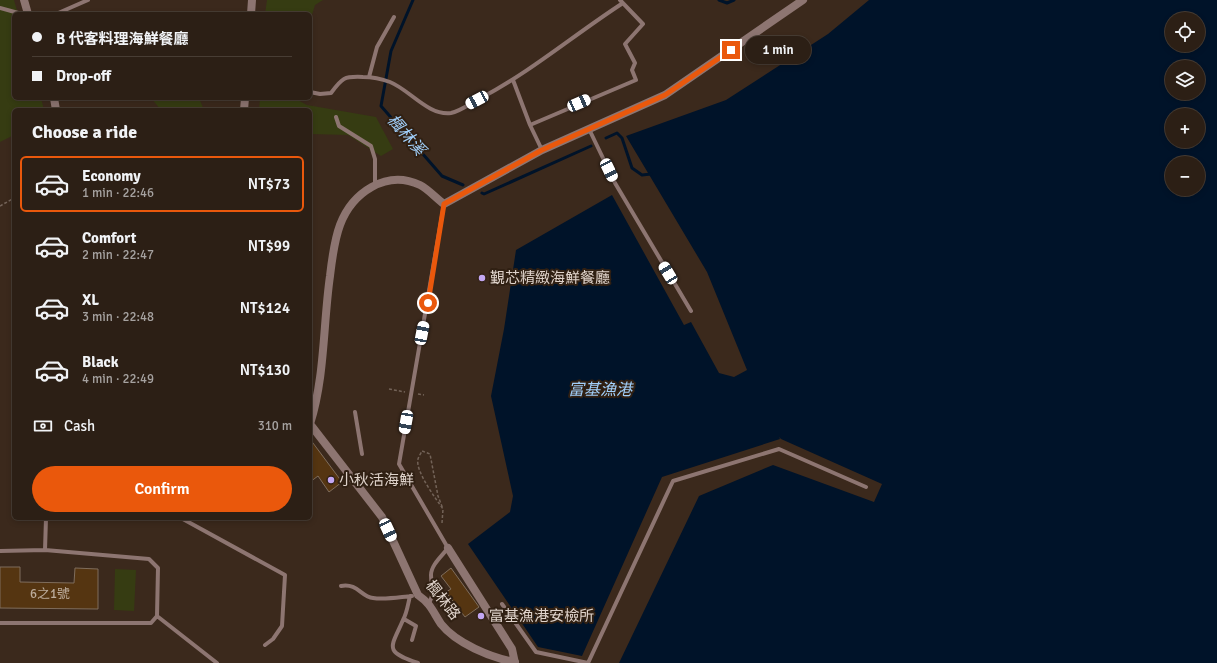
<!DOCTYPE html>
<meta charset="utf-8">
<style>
:root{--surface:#2c1f15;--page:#382c22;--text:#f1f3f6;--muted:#a6a2a0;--line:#483d34;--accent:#ea580c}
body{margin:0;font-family:Signika,"Noto Sans TC",sans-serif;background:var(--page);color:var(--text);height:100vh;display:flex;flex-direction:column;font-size:15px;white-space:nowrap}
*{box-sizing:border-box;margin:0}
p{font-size:13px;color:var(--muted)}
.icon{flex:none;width:22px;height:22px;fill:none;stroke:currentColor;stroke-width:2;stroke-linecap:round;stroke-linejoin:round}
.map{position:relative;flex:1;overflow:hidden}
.side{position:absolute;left:12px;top:108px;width:300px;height:412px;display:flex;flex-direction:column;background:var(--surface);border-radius:6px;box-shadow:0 2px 6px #0003,0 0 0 1px var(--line)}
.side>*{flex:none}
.guide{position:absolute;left:12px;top:12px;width:300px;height:88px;border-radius:6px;box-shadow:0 2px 6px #0003,0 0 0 1px var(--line);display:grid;align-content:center;height:88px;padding:0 20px;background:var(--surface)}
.buttons{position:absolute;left:1165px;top:12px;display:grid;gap:8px}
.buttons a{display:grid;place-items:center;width:40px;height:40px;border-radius:50%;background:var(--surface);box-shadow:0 2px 6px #0003,0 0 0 1px var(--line);font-size:20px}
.end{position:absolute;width:18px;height:18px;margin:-9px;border:5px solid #ea580c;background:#fff;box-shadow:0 0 0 2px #fff}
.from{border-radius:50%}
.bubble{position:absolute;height:28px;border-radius:14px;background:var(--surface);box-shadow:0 2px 6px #0003,0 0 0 1px var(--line);font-size:13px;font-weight:600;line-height:28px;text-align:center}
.car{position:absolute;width:12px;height:24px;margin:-12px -6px;border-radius:5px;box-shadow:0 0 3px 1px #0007;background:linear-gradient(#fff 24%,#345 0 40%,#fff 0 76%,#345 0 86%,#fff 0)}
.guide b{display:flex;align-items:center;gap:14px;height:38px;font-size:15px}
.guide b+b{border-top:1px solid var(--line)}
.guide i{width:10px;height:10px;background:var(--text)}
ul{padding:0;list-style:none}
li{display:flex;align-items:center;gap:12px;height:56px;margin:0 8px 6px;padding:0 12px;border:2px solid transparent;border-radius:6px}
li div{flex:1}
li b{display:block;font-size:15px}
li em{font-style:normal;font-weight:600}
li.active{border-color:var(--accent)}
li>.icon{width:36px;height:36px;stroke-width:1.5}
h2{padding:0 20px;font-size:18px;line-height:48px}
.pay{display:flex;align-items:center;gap:10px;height:44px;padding:0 20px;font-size:15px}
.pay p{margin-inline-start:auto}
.cta{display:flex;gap:8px;margin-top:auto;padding:8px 20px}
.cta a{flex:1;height:46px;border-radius:24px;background:var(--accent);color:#fff;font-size:16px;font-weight:600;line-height:46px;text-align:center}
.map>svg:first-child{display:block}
</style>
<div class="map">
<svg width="1217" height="663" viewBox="0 0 1217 663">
<rect width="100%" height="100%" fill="#3b291c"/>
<path fill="#363c12" d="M0 0H14L18 14H14V98H41L44 110H14V135L0 142Z
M267 0H323L315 5 310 21V14H265Z
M151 98H166L168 101 174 98H199L204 110H161Z
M260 98H294L307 105 376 117 393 149 381 156 348 135 310 134V110H259Z
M115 569 136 570 134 611 114 610Z"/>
<path fill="#001329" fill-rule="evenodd" d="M869 0H1217V663H619L699 496 773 465 874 502 882 484 781 439 779 437 780 439 662 477 582 656 538 647 468 544 510 512 513 496 491 396 504 329 516 250 612 195 684 325 691 322 719 373 734 377 747 370 707 272 626 136 726 100 828 34ZM1172 19H1198V45H1172ZM1172 67H1198V93H1172ZM1172 115H1198V141H1172ZM1172 163H1198V189H1172Z"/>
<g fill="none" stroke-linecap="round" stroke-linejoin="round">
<path stroke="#001329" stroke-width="3" d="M413 0 391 51 381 106 442 176 463 185
M719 0 727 3 734 0
M606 138 617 133 622 138 632 168 642 175 651 174
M482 193 484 194 591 146"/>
</g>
<path fill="#553511" stroke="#7f6d5c" d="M310 439 342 482 329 492 318 476 310 482Z
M0 567H20V582L74 583 75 568 98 569V609L0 608Z
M451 568 479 607 465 617 446 592 451 589 441 576Z"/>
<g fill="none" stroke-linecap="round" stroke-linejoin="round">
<path stroke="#736358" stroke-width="1.5" stroke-dasharray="3 2" stroke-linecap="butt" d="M0 206 14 198
M389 389 405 392
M418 394 424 395
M442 523 443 509C436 499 415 471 418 459 419 456 421 453 422 451L430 454 438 496 443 509"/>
<path stroke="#8d7571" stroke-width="4" d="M0 8 22 14
M56 14 88 0
M369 77 377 47 394 17
M513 80 530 125 542 150
M310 92 320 94 331 93C342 78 344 76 363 77 372 77 382 79 390 82 410 90 428 116 451 113 461 111 472 102 481 98 532 71 575 34 623 3
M336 117 339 126 371 146 375 159V185
M530 125 636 80 632 70 635 63 625 44 643 24 620 0
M589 129 615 183 691 311
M355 412 362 454
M181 518 285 575 282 626 273 639 265 645
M45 550 46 518
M0 551 45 550 149 559 158 568 157 616 151 623H0
M341 586C358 583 361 597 373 598 385 600 400 597 412 596
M410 596C408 604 407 613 403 620 391 648 383 651 418 663
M429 603C436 589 431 589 431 575 431 565 442 556 448 548L399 464 444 204
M502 604 536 652 588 663
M157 616 217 663
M404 619 416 626 412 640
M588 663 673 481 779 449 866 487"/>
<path stroke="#8d7571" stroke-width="8" d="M24 0 28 14
M251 14 252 0
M54 98 56 110
M244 110 245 98
M448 548 512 649 515 663
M515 662C491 658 456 643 441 624 433 612 431 604 418 595L382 517 310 424C325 377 323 325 330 276 332 259 334 241 340 225 352 193 386 169 420 185 428 189 436 198 444 204L542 150 665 95 803 0"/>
</g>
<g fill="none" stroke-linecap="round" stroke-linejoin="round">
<path stroke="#ea580c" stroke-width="5" d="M428 303 444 204 542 150 665 95 731 50"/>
</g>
<g fill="#c3a7f2" stroke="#302013" stroke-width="1.5">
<circle cx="482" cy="278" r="4"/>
<circle cx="331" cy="480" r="4"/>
<circle cx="481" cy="616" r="4"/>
</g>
<g text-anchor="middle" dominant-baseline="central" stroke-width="4" stroke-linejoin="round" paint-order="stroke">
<g font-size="13" fill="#bcac9c">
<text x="50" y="594">6之1號</text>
</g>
<g font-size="15" fill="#dfd3cb" stroke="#302013" text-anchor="start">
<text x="490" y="278">覲芯精緻海鮮餐廳</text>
<text x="339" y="480">小秋活海鮮</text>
<text x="489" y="616">富基漁港安檢所</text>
</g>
<g font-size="15" fill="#dfd3cb" stroke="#302013">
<text transform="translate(443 600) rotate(52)">楓林路</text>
</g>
<g font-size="16" font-style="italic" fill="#a1cffa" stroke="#302013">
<text transform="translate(406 135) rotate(49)">楓林溪</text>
<text x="600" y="390">富基漁港</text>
</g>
</g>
</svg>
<div class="buttons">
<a><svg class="icon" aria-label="locate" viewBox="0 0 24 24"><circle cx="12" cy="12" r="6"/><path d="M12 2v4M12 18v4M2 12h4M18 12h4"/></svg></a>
<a><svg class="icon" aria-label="layers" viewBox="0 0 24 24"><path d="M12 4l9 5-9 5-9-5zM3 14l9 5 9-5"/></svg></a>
<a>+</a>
<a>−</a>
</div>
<i class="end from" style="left:428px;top:303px"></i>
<i class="end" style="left:731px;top:50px"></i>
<div class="bubble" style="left:745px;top:36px;width:66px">1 min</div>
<i class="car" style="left:477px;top:100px;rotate:242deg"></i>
<i class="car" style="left:579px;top:103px;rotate:66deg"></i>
<i class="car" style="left:609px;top:170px;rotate:154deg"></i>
<i class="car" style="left:668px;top:273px;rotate:329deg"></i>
<i class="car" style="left:422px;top:333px;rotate:11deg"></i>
<i class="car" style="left:406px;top:422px;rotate:190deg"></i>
<i class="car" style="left:388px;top:530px;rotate:155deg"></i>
<div class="guide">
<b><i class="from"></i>B 代客料理海鮮餐廳</b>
<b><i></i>Drop-off</b>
</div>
<section class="side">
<h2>Choose a ride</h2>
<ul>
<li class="active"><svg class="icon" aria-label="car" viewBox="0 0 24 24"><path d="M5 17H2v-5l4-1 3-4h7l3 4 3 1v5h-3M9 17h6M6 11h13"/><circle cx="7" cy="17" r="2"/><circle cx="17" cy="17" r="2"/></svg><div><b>Economy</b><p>1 min · 22:46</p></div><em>NT$73</em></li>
<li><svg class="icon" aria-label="car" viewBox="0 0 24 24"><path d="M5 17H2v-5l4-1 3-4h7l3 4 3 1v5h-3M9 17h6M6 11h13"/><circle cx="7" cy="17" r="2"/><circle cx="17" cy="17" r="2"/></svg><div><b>Comfort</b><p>2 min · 22:47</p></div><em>NT$99</em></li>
<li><svg class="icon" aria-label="car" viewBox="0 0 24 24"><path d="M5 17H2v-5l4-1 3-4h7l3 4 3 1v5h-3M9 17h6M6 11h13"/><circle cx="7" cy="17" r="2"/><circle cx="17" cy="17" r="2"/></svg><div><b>XL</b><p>3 min · 22:48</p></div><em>NT$124</em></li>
<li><svg class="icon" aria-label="car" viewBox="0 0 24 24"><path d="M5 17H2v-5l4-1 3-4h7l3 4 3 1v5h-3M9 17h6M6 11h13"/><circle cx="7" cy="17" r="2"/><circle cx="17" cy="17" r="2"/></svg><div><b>Black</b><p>4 min · 22:49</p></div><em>NT$130</em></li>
</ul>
<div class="pay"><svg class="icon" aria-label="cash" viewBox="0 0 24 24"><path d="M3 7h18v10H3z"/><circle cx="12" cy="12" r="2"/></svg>Cash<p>310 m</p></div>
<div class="cta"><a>Confirm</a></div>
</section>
</div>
